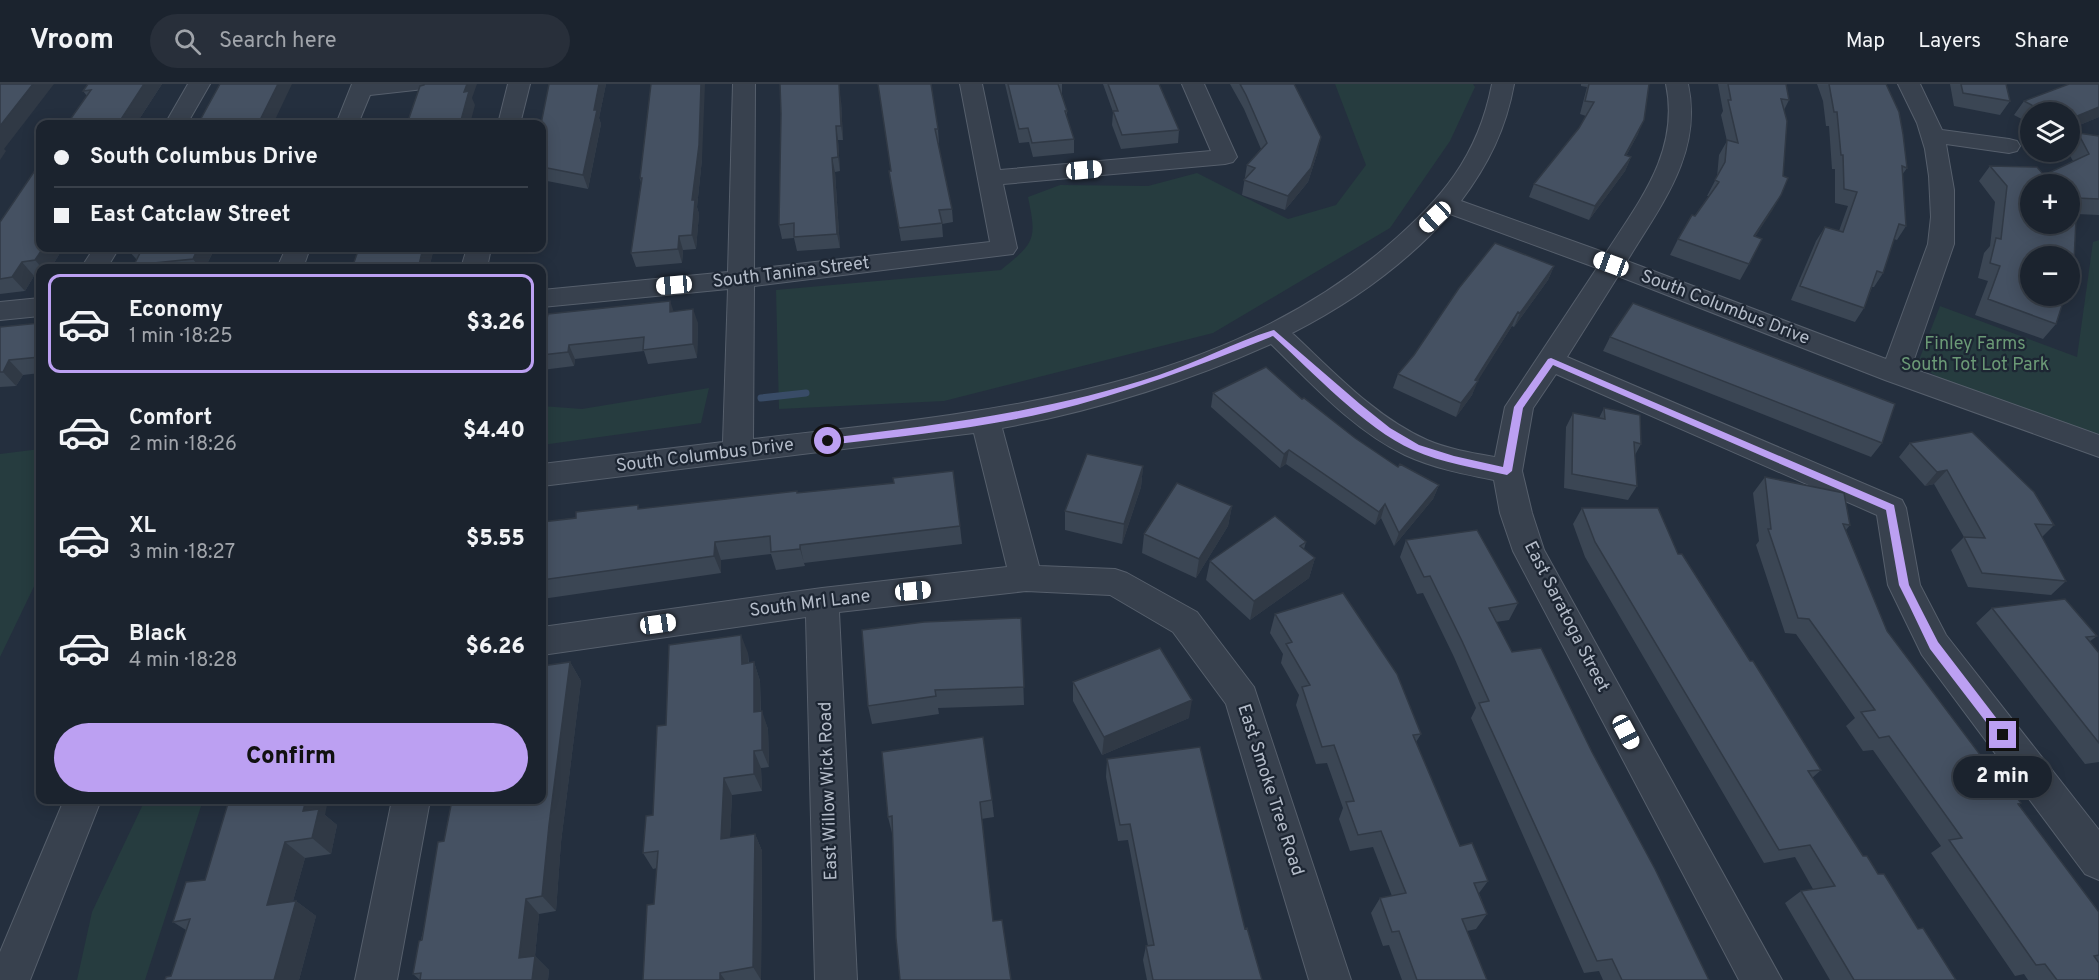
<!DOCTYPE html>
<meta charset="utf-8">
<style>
:root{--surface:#1b232e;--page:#282f3a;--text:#f1f3f6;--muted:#a0a4aa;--line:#39404a;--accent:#bca0f2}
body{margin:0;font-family:Overpass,sans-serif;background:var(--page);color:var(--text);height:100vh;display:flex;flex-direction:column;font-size:22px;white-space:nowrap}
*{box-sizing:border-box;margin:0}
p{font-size:20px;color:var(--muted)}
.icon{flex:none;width:33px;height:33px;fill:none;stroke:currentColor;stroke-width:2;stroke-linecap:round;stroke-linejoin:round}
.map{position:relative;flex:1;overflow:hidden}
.details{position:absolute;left:36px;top:180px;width:510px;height:540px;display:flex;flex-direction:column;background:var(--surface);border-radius:12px;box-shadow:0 3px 15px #0003,0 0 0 2px var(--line)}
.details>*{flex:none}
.guide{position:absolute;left:36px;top:36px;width:510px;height:132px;border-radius:12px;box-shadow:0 3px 15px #0003,0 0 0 2px var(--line);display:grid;align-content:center;height:132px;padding:0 18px;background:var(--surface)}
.fabs{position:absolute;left:2020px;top:18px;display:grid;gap:12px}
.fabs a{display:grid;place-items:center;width:60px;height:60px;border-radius:50%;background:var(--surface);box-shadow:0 3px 15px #0003,0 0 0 2px var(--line);font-size:30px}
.end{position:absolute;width:27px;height:27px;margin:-14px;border:8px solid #bca0f2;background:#111;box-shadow:0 0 0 3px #111}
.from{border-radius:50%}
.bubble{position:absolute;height:42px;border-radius:21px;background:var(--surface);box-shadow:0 3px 15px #0003,0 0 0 2px var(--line);font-size:20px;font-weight:800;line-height:42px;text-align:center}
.car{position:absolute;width:18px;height:36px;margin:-18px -9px;border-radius:8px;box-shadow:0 0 4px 2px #0007;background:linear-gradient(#fff 24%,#345 0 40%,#fff 0 76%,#345 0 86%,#fff 0)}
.guide b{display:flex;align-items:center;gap:21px;height:57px;font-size:22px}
.guide b+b{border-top:2px solid var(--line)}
.guide i{width:15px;height:15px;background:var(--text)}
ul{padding:10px 0 0;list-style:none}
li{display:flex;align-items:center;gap:18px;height:99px;margin:0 12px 9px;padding:0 6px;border:3px solid transparent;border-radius:12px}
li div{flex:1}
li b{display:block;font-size:22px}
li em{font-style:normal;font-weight:800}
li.current{border-color:var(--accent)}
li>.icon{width:54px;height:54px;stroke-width:1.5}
.cta{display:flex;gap:12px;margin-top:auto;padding:12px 18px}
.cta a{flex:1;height:69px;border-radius:36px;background:var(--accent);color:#111;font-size:24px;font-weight:800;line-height:69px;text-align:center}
header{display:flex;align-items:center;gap:36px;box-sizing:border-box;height:84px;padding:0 30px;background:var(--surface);border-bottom:2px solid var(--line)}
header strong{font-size:28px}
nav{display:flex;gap:33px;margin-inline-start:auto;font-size:21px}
.search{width:420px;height:54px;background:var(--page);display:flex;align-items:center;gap:15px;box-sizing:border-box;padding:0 21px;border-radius:33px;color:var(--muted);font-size:22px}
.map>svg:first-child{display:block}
</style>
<header>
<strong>Vroom</strong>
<div class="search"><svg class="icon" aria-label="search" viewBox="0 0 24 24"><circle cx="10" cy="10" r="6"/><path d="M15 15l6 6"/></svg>Search here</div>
<nav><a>Map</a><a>Layers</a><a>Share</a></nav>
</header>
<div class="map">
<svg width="2099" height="896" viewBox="0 0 2099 896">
<rect width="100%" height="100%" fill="#242f3e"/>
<path fill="#263c3f" d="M1335 0H1473L1475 3 1450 57 1390 144 1213 249 944 317 779 325 776 206 1001 186C1035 158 1037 156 1028 113L1060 101 1148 102 1197 89 1288 135 1336 121 1366 81Z
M2099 156V351L1946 297C1935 292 1926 287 1919 276L1940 222 2077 273 2093 158Z
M709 304 701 339 542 361V322L582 325Z
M40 365V490L0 573V370Z
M145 716H203L145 896H77L92 828Z"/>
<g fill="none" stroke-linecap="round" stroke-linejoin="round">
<path stroke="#394c67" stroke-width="7" d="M761 314 806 309"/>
<defs>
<path id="minor" d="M188 0H210L187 40H165Z
M352 0H427L424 5 370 11 358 40H336Z
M508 0H530L520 40H498Z
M733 0H755L754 185 990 158 960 0H982L1000 86 1211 67 1182 0H1204L1237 73 1233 78 1225 80 1003 100 1017 164 1013 170 754 202 753 355C971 330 1211 312 1386 163 1441 116 1478 73 1492 0H1514C1506 45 1488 81 1461 117L1606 169C1640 116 1680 67 1666 0H1688C1703 69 1661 121 1627 177L1886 275 1928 160 1931 133 1929 92 1925 65 1917 39 1898 0H1920L1942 46 2009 55 2017 57 2020 62 2017 67 2009 69 1946 60 1954 106V160L1911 284 2099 351V373L1885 296 1618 192 1567 273 1902 416 1906 424 1920 501 1946 551 2099 746V796L2085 790 1922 571 1888 501 1877 431 1556 290 1533 324 1522 387 1532 429 1544 466 1782 896H1739L1513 467 1500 429 1494 396C1464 390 1433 384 1405 371 1353 346 1312 300 1271 260 1184 299 1095 327 1002 344L1039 482 1115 485 1127 489 1197 528 1254 603 1351 896H1309L1226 620 1173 548 1110 511 1026 507 839 528 857 896H815L806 533 542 571V543L822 504 1007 483 974 349 542 402V380L723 358 728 205 542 223V206L728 188ZM1450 130 1597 184 1505 323 1495 373C1472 369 1448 365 1427 356 1375 333 1333 287 1292 249 1351 219 1406 180 1450 130Z
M94 164H119L107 184H81Z
M286 164H310L303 184H277Z
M467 164H491L487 184H461Z
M40 214V232L0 236V218Z
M64 716H101L30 896H0V868Z
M392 716H430L397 896H355Z"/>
</defs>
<use href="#minor" stroke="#565f6c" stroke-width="2"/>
<use href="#minor" fill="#38414e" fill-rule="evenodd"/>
</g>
<path fill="#3b4654" d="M88 0H162L136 40H67L87 12 83 7Z
M549 0H606L599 34 601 40 588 105 542 96 541 40Z
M1005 0H1062V11L1067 27V34L1074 55V69L1033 73 1029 58 1019 59Z
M1103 0H1159L1179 46 1178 59 1121 65 1112 41 1113 28Z
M1230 0H1294L1318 67 1308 98 1285 126 1242 111 1247 81 1261 65 1244 25Z
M1581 0H1649L1638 50 1626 72 1631 73 1625 87 1589 136 1529 113 1534 100 1579 44 1586 32 1580 30 1587 3 1581 2Z
M1718 0H1786L1789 16 1784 26 1781 111 1755 153 1749 180 1740 196 1670 171 1678 155 1709 112H1707L1717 93 1719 71 1727 57 1721 31 1723 27Z
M1817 0H1886L1907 84 1902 91 1906 142 1897 156 1894 155 1883 189 1874 203H1872L1864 224 1855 238 1791 216 1816 157 1825 143 1839 147 1848 122 1835 119V85H1832L1829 42H1826L1823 17Z
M1950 0H2006L2010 17 2000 31 1954 22Z
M880 14 938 45 939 59H938L952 125 953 138 942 140 943 153 901 157 891 101 889 87H891Z
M841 17 843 56H838L840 87 835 88 840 164 797 167 794 154 782 155 779 141 781 30Z
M2024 17 2099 33 2070 45V28H2031V40L2014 31Z
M2078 49 2099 52V131L2076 130 2071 205 2070 206V172L2056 240 2043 255 1975 231 1988 197 1978 194 1984 169 1990 162 1995 118 1979 97 1990 82 2044 91 2073 77 2068 68H2070V59Z
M702 75 697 123 699 130 696 165 683 166 682 179 636 183 631 169 641 99 640 94Z
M0 138 63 164 51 184H40V191L34 192 25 207 0 210Z
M131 164H215L205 184H137L134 181 137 176 129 167Z
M434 164 429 184H352Z
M1554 182 1548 196 1514 243 1512 242 1477 297 1472 311 1456 333 1393 304 1398 290Z
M674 227 698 239 697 274 648 280 644 267 575 275 574 282 542 286V240Z
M40 239V289L23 291 16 302 0 303V243Z
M1610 253 1882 359 1871 373 1603 267Z
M1213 309 1355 354 1398 383 1439 401 1433 415 1394 462 1381 434 1375 441 1286 380 1280 384 1211 323Z
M1604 324 1641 360 1635 371 1637 402 1628 416 1564 404 1566 343 1573 329 1599 334Z
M1910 359 2054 441 2042 453 2066 497 2051 511 1968 503 1951 466 1964 453 1934 400 1925 402 1899 373Z
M1143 382 1141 403 1122 460 1065 446V427Z
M1765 393 1850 441 1846 446 1887 547 1987 680 2021 719 2019 721 2099 828V896H2028L2024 890 2015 892 1931 769 1941 762 1873 666 1863 667 1846 642 1855 634 1796 550 1785 549 1756 461 1759 457 1753 409Z
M798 409 960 442 962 460 804 479 805 482 776 486 771 470 721 476V489L542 515V438L640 425Z
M1232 422 1228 442 1196 494 1142 469 1144 450Z
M1582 424 1678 470 1750 577 1821 686 1812 694 1863 772 1956 896H1830L1785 819 1801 807 1813 805 1795 773 1764 779 1585 473 1573 440Z
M1406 456 1518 519 1509 536 1496 538 1512 568 1592 668 1709 896H1603L1599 887 1584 889 1471 634 1476 624 1454 573 1423 509 1417 510 1400 473Z
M1306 458 1304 465 1315 474 1309 494 1250 536 1206 496 1210 477Z
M1992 524 2097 552 2089 558 2099 569V678L2085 680 1976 539Z
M1275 530 1421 650 1416 658 1460 762 1488 797 1479 809 1487 830 1476 845 1467 847 1487 896H1402L1389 861 1383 862 1371 829 1380 814 1392 812 1373 763 1350 767 1339 735 1343 724 1327 679 1316 680 1296 621 1299 611 1281 579 1283 570 1270 549Z
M1021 534 1024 621 938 624 939 630 872 640 868 622Z
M748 569 749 579 754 578 760 597 761 627 768 645 769 683 761 684 762 707 732 711 730 754 755 750 762 767 761 896H643L654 820 657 784 653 785 643 769 653 731 666 641Z
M570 578 581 597 561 758 556 827 539 830 535 872 549 886 548 896H420L413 890 444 757Z
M1073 598 1189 634 1102 671 1073 617Z
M1107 675 1245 845 1262 896H1147L1143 876 1146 862H1148L1128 756 1118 757 1106 693Z
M992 716 994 733 981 735 993 837 1011 896 892 749 888 733Z
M325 731 337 741 331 770 305 774 293 817H296L316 832 299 896H165L171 892 186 846 173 838 205 796Z"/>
<path fill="#303945" d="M33 0H54L4 65 6 67 0 76V42Z
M144 0H162L136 40H118Z
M278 0H292L273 40H258Z
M467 0H477L472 14 475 21 470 40H460L464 8Z
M599 0H606L599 34 601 40 588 105 583 91 594 26Z
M701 0H705L702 75 697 123 699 130 696 165 692 151V116Z
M839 4 841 17 843 56 841 42Z
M2099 23V33L2070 45V35Z
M1644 36 1638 50 1619 85 1625 71Z
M836 42 838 56 840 87 838 73Z
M1321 53 1318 67 1308 98 1285 126 1288 112Z
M1631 73 1625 87 1589 136 1595 122Z
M832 74 835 88 840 164 837 150Z
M1781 111 1772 127 1745 168 1754 152Z
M679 152 683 166 682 179 678 165Z
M43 164H63L51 184H42L35 176Z
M198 164H215L205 184H200L193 175Z
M423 164H434L429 184H421L419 181Z
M22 178 34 192 25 207 12 193Z
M1554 182 1548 196 1514 243 1520 229Z
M670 217 675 231 670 228Z
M693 225 698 239 697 274 693 260Z
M1518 228 1512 242 1474 303 1478 297 1472 311 1456 333 1461 319 1475 296Z
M569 261 575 275 574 282 568 268Z
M9 276 23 291 16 302 3 288Z
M1289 366 1286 380 1280 384 1284 370Z
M1143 382 1141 403 1122 460 1124 440Z
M1947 386 1934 400 1925 402 1937 388Z
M1439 401 1433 415 1394 462 1399 449Z
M1385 420 1381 434 1375 441 1379 428Z
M1232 422 1228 442 1196 494 1199 475Z
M715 458 721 476V489L714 472Z
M800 461 804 479 805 482 800 465Z
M1315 474 1309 494 1250 536 1254 517Z
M741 551 748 569 749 599 742 580Z
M570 578 581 597 561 758 556 827 542 812 549 741Z
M754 578 760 597 761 646 754 628Z
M1192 616 1189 634 1102 671 1104 653Z
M762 627 768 645 769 683 762 666Z
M754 667 761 684 762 707 754 690Z
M724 694 732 711 729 771 721 755Z
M306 716H328L325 731 337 741 331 770 312 754 303 727Z
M755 750 762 767 761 896 753 883Z
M285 758 305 774 288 835 267 821Z
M526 815 539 830 535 872 549 886 548 896H532L519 874Z
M296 817 316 832 299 896H274Z
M720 889 725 896H720Z"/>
<path fill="#455162" stroke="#303945" stroke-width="1.5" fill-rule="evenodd" d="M0 0H33L0 42Z
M88 0H144L118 40H67L91 6 83 7Z
M220 0H278L258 40H198Z
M424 0H467L464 8 469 7 460 40H407L420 2 424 1Z
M549 0H599L594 26H597L583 91 542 83 541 40Z
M651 0H701L699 61 692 116H695L692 151 679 152 678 165 631 169 642 94H640Z
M780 0H839L841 42H836L838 73 832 74 837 150 794 153V139L779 141 781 30Z
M878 0H931L938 45H935L952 125 939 126 942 139 899 144 889 87H891Z
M1008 0H1058L1067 27H1065L1074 55 1032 59 1028 44 1019 45Z
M1108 0H1159L1179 46 1122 51 1113 27H1118Z
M1240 0H1294L1321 53 1311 84 1288 112 1244 96 1255 84 1247 81 1267 59 1246 11Z
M1589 0H1649L1644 36 1625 71 1631 73 1595 122 1534 100 1579 44 1594 18 1585 17Z
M1728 0H1786L1789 16 1781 15 1787 37 1783 92 1788 94 1781 111 1754 152 1762 155 1749 180 1678 155 1692 131 1695 132 1719 98 1715 96 1725 78 1727 56 1738 59 1728 16H1731Z
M1829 0H1886L1899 28 1903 50 1907 84 1902 82 1906 142 1899 140 1883 189 1877 187 1864 224 1800 202 1825 143 1843 148 1857 108 1844 105 1843 71H1841L1837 28H1834Z
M1961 0H2006L2010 17 1963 9Z
M2069 0H2099V23L2070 35V28H2045L2024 17Z
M2078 49 2099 52V115L2077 114 2074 178H2076L2071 205 2070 204V172H2031V212H2065L2056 240 1988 215 2000 182 1990 179 1996 154 2001 155 2007 102 1990 82 2037 83 2044 91 2089 70ZM2031 100H2070V140H2031Z
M40 79V164H43L35 176 22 178 12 193 0 195V138Z
M1495 159 1554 182 1520 229 1518 228 1475 296 1478 297 1461 319 1398 290 1414 271 1459 204Z
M131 164H198L193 175 134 181 142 165 129 167Z
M359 164H423L419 181 400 183V184H352Z
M670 217V228L693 225V260L643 266 644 253 569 261 568 268 542 271V240L546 239 548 230Z
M1633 219 1895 320 1882 359 1610 253Z
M40 239V273L9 276 3 288H0V243Z
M1266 283 1302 315 1304 314 1355 354 1398 383 1400 380 1439 401 1399 449 1385 420 1379 428 1289 366 1284 370 1213 309Z
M1604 324 1640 331 1641 360 1634 358 1637 402 1572 390 1573 329 1605 335Z
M1972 348 2034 408 2054 441 2035 440 2066 497 1982 489 1964 453 1985 454 1947 386 1937 388 1910 359Z
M1087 370 1143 382 1124 440 1065 427Z
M953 387 960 442 800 461V465L771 468 770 452 715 458 714 472 542 496V438L576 434V428L638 421V425L797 407V409L894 399 893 394Z
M1765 393 1844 409 1850 441 1843 440 1887 547 1987 680H1991L2021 719 2018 720 2099 828V871L2094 872 2099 879V896H2057L2045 880 2036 881 1949 756 1962 754 1889 652 1879 654 1861 628 1875 626 1809 535 1798 534 1768 445H1771Z
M1177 399 1232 422 1199 475 1144 450Z
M1582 424H1658L1678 470H1682L1750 577H1753L1821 686 1808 687 1863 772H1867L1878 790H1884L1918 845 1923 844 1956 896H1854L1801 807 1835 802 1810 761 1779 766 1595 458Z
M1275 432 1306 458 1300 462 1315 474 1254 517 1210 477Z
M1477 446 1518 519 1489 524 1512 568 1541 564 1592 668 1655 785 1709 896H1622L1612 875 1597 877 1479 619 1489 617 1462 557 1430 492 1424 493 1406 456Z
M1343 509 1397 590 1421 650 1413 651 1460 762 1472 759 1488 797 1474 799 1487 830 1462 835 1487 896H1417L1399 847 1392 848 1380 814 1406 809 1381 747 1358 751 1346 718 1354 717 1334 661 1322 663 1302 603 1310 601 1286 560 1292 558 1275 530Z
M2065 515 2097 552 2086 553 2099 569V659L1992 524Z
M1021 534 1024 603 935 606 936 612 868 622 862 546 924 538Z
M741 551 742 580 754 578V628L762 627V666L754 667V690L724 694 721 755 755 750 753 883 720 889V896H643L647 821 654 820 658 767 643 769 646 732 653 731 657 642 666 641 669 561Z
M1160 564 1192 616 1104 653 1073 598Z
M570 578 549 741 542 812 526 815 519 874 535 872 532 896H420L421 889 413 890 419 857 422 856 438 758 444 757 452 716H542V582Z
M983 653 992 716 980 718 993 837 1002 836 1011 896H900L896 854 892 732 888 733 882 668Z
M1200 663 1245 845 1247 844 1262 896H1153L1146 862 1154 861 1130 740 1120 741 1107 675Z
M229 716H306L303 727 319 725 312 754 285 758 267 821 296 817 274 896H165L166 893 171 892 190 835 173 838 186 798 205 796Z"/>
<path fill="#bca0f2" d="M1274 246 1360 320 1390 344 1419 361 1454 372 1503 383 1514 323 1548 275 1551 274 1894 421 1909 501 1919 521 1938 558 2007 648V655H1999L1930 565 1909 521 1899 501 1886 426 1553 281 1523 324 1512 387 1507 391C1476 384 1442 379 1413 366 1364 344 1313 288 1273 252 1198 282 1127 309 1049 328 976 345 902 352 828 361L824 357 828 354C940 341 1052 327 1159 291 1198 278 1235 258 1274 246Z"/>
<g text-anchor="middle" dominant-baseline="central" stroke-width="4.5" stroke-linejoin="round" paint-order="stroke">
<g font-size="18" fill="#b4bcc9" stroke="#1d2633">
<text transform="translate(791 189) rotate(-7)">South Tanina Street</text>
<text transform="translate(1725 224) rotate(21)">South Columbus Drive</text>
<text transform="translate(705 372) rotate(-7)">South Columbus Drive</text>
<text transform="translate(810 520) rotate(-7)">South Mrl Lane</text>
<text transform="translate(1566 533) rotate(63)">East Saratoga Street</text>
<text transform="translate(1270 706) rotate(72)">East Smoke Tree Road</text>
<text transform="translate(829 707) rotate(-92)">East Willow Wick Road</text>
</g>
<g font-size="18" fill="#6b9a76" stroke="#1d2633">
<text x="1975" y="260">Finley Farms<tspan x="1975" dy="21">South Tot Lot Park</tspan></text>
</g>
</g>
</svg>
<div class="fabs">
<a><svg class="icon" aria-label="layers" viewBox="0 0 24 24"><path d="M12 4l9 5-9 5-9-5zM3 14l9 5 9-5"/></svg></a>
<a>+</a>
<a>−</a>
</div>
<i class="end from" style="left:828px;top:357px"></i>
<i class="end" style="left:2003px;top:651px"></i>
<div class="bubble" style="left:1953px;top:672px;width:99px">2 min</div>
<i class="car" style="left:1084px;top:86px;rotate:85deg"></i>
<i class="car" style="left:1435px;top:133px;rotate:227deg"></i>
<i class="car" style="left:1611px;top:180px;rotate:290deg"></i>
<i class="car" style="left:674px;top:201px;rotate:265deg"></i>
<i class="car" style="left:913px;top:507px;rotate:84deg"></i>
<i class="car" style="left:658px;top:540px;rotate:82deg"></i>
<i class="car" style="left:1626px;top:648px;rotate:152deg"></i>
<div class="guide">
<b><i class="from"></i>South Columbus Drive</b>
<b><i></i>East Catclaw Street</b>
</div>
<section class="details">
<ul>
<li class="current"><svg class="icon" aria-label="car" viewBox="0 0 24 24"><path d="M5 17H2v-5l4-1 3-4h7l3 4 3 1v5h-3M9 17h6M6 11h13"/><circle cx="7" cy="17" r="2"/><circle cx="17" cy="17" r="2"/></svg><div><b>Economy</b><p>1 min · 18:25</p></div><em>$3.26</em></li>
<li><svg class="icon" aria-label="car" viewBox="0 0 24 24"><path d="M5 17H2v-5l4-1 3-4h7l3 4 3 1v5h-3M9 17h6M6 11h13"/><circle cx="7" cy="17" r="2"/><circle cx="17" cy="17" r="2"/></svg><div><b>Comfort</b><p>2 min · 18:26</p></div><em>$4.40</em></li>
<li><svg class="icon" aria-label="car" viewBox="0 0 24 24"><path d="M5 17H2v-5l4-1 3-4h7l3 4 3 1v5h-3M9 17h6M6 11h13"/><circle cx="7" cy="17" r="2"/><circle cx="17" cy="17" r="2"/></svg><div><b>XL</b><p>3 min · 18:27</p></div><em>$5.55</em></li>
<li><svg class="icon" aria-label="car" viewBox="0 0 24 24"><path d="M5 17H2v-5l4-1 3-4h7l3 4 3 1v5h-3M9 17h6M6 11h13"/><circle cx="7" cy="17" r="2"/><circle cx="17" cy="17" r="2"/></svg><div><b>Black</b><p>4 min · 18:28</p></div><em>$6.26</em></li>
</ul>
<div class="cta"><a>Confirm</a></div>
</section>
</div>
